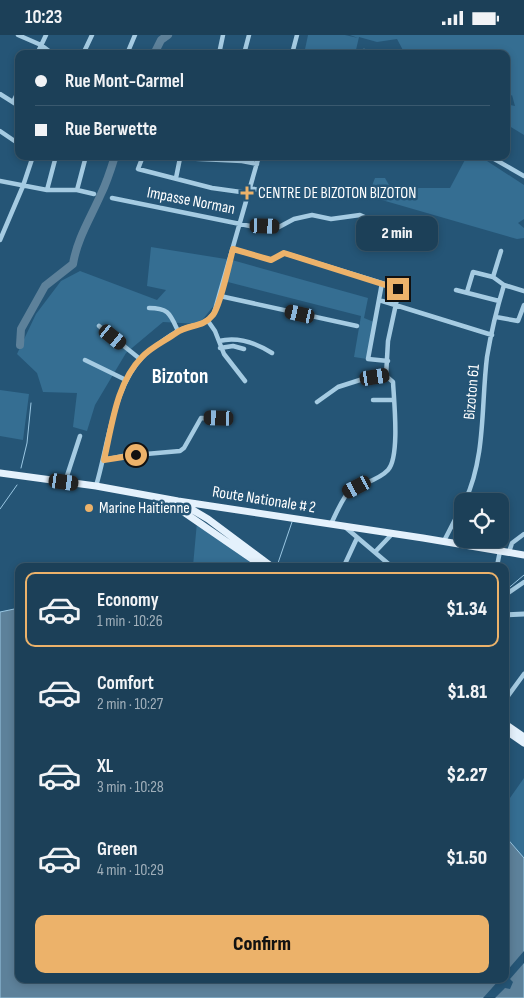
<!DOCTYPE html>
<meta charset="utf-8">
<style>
:root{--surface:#1c4058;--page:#294b61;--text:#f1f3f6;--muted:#a0afba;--line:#3a596e;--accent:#ecb26a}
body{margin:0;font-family:"Sofia Sans Condensed",sans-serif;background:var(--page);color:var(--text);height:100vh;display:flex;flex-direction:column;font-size:19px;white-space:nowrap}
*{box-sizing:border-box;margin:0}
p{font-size:16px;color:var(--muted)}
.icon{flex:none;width:28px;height:28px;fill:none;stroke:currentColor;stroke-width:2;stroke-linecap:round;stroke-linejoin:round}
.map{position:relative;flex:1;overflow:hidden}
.panel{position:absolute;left:15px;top:528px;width:494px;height:420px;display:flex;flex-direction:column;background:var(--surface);border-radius:10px;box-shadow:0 2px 8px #0003,0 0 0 1px var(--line)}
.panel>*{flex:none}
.top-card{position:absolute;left:15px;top:15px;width:495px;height:110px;border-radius:10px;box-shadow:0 2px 8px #0003,0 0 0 1px var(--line);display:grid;align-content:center;height:110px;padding:0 20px;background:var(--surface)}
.tools{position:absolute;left:454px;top:458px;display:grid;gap:10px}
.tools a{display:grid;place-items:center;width:55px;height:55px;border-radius:10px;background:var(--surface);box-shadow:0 2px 8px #0003,0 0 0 1px var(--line);font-size:25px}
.end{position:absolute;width:22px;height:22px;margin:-11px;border:6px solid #ecb26a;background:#111;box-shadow:0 0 0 2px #111}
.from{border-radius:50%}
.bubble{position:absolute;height:35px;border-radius:10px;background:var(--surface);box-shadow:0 2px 8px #0003,0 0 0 1px var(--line);font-size:16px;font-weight:800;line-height:35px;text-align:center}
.car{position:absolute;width:15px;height:30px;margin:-15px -8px;border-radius:6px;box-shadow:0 0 4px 1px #0007;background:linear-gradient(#222 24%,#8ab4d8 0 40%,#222 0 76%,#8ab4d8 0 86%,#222 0)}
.top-card b{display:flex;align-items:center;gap:18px;height:48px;font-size:19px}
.top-card b+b{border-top:1px solid var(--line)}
.top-card i{width:12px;height:12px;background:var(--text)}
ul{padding:9px 0 0;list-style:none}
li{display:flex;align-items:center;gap:15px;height:75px;margin:0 10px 8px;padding:0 10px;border:2px solid transparent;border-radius:10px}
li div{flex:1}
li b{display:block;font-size:19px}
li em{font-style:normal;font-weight:800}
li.active{border-color:var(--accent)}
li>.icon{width:45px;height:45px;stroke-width:1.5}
.cta{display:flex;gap:10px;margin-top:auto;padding:10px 20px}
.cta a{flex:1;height:58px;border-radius:10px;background:var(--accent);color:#111;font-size:20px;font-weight:800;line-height:58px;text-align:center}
.status{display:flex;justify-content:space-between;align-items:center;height:35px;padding:0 25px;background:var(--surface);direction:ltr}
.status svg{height:14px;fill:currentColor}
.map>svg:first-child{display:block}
</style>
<div class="status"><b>10:23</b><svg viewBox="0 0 49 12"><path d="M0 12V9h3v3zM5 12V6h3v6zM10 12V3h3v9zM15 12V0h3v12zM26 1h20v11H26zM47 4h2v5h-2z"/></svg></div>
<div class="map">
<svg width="524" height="963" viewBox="0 0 524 963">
<rect width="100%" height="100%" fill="#255576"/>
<path fill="#356e92" d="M308 0H345L358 3 350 0H524V100L506 89V69L515 71 512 60 506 64V19H405L397 4 377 7 359 2 355 19H304Z
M467 121 487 126 524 150V184L518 188 524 193V203L517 204 368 161 375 143H385L393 157 405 158 419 153H450Z
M151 212 232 225 368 263 364 283 374 287 367 324 354 322 361 281 224 246 220 263 199 289 163 287 126 318 95 370 87 396 73 392 77 358 43 357 37 338 17 319 36 279 61 246 80 236 157 265 166 255 147 251Z
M0 355 29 359 23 405 0 401Z
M197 487 257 531H193Z
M524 743V823L505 801V770Z"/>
<path fill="#5d819a" stroke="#9ac7e3" d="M19 573V944H505V801L524 823V963H0V577Z"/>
<path fill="#255576" d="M524 916V928L510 944 513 947 510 954 505 953 495 963H483L500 944H505V938Z"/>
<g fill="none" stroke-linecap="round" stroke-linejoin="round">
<path stroke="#9ac7e3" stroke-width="1" d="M21 433 27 408 31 368
M0 474 17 450
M277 531 292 487
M505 556 524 540"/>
<path stroke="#5d819a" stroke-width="8" d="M154 19 161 5 168 0
M20 310 21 294 45 251 73 229C77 204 91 182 101 159 107 147 111 134 115 121"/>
<path stroke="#a5cbe2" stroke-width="4.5" d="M18 0 41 10 53 19
M37 19 46 0
M83 19 92 0
M127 19 135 0
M219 19 223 0
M244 19 249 0
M292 19 297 0
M364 19V16
M0 59 19 71
M13 67 19 55
M0 96 19 109
M69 121 85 124
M143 121 138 134 212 153 248 158
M489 121 524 141
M176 143 180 123 242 126 257 129
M0 146 47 155H77L86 121
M249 153 285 160
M47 155 56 121
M77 155 94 159
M112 163 250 191 279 192 294 184 312 180 331 184 360 180 380 189
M0 205 23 151 33 121
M233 214 271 225 284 218 398 253 399 255 388 306 386 341
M493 242 501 216
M382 248 368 324 388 326
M456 255 499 266
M467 257 473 237 493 242 504 250 524 256
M220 261 357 291
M379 265 492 300
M149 273C169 273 170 279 178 296
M496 282 518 286 524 270
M208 286 215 296 224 319 245 346
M99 291 140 324
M219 306C238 301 256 308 272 318
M220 313 233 311 244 314
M85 325 126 345
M373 365H394
M317 367 338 352 363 344 386 341 393 347C394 366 400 422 388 435 378 446 361 448 350 456 343 461 335 481 331 489
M104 425 123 421 180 416 184 413 201 383 229 384
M65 447 80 401
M96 451C109 408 114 340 153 313 161 307 172 298 182 294 197 288 203 292 214 278L259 121
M465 466C486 421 481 370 487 322 491 298 497 273 504 250
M345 492 391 531
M444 506 462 471
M375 517 393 498
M509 517 512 508 524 499
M344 531 357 503
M497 531 500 516
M505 560 524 547
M505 594 507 580
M505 665 524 639"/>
<path stroke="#a5cbe2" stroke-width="5" d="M505 580 524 579"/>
<path stroke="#e4f1fc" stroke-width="7" d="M0 438 96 451 178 466 423 503 524 520
M166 465 262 531
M181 468 208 484 271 531
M505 689 524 702
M505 695 524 708"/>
</g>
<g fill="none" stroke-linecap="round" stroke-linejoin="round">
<path stroke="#ecb26a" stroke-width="6" d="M136 420 104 425C112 391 116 348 142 322 151 312 165 306 176 298 188 289 203 293 213 280 221 269 229 229 233 214L271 225 284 218 398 254"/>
</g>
<g fill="#ecb26a" stroke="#255576" stroke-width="2">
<path d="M244.5 150.5h5v5h5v5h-5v5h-5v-5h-5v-5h5z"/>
<circle cx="89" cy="473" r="5"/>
</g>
<g text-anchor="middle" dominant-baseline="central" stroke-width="5" stroke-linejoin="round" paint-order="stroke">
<g font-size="16" fill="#fff" stroke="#255576" text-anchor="start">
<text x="258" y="158">CENTRE DE BIZOTON BIZOTON</text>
<text x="99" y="473">Marine Haitienne</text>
</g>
<g font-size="16" fill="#fff" stroke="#255576">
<text transform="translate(191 166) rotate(11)">Impasse Norman</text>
<text transform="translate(472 357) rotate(-85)">Bizoton 61</text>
<text transform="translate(264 465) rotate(9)">Route Nationale # 2</text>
</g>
<g font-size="21" font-weight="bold" fill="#fff" stroke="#255576">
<text x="180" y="341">Bizoton</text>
</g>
</g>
</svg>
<div class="tools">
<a><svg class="icon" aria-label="locate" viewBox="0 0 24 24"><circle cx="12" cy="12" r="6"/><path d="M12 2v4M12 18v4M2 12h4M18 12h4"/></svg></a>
</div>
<i class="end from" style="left:136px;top:420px"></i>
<i class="end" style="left:398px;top:254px"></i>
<div class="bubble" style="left:356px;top:181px;width:82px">2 min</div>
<i class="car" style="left:265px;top:191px;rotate:92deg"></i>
<i class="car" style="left:300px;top:279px;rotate:283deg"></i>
<i class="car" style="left:113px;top:302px;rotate:129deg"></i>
<i class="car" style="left:375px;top:342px;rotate:81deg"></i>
<i class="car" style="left:219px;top:383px;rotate:272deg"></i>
<i class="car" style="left:64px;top:447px;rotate:98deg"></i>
<i class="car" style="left:357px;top:452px;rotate:242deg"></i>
<div class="top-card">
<b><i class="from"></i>Rue Mont-Carmel</b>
<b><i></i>Rue Berwette</b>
</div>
<section class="panel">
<ul>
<li class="active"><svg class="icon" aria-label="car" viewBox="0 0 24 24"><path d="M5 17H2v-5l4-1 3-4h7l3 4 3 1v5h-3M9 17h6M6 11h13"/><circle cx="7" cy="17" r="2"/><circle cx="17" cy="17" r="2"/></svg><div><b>Economy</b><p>1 min · 10:26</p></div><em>$1.34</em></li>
<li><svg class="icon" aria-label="car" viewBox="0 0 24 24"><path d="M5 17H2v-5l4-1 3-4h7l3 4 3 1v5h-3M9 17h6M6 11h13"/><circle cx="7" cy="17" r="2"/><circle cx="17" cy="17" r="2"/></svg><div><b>Comfort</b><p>2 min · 10:27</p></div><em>$1.81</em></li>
<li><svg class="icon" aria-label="car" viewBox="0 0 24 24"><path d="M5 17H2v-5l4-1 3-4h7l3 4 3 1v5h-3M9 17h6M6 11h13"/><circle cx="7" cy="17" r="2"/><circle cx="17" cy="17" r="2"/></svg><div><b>XL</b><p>3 min · 10:28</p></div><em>$2.27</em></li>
<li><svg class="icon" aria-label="car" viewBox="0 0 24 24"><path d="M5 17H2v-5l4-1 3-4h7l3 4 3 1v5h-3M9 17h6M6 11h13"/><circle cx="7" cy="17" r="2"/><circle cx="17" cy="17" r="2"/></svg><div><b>Green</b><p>4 min · 10:29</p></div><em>$1.50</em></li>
</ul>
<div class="cta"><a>Confirm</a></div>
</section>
</div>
